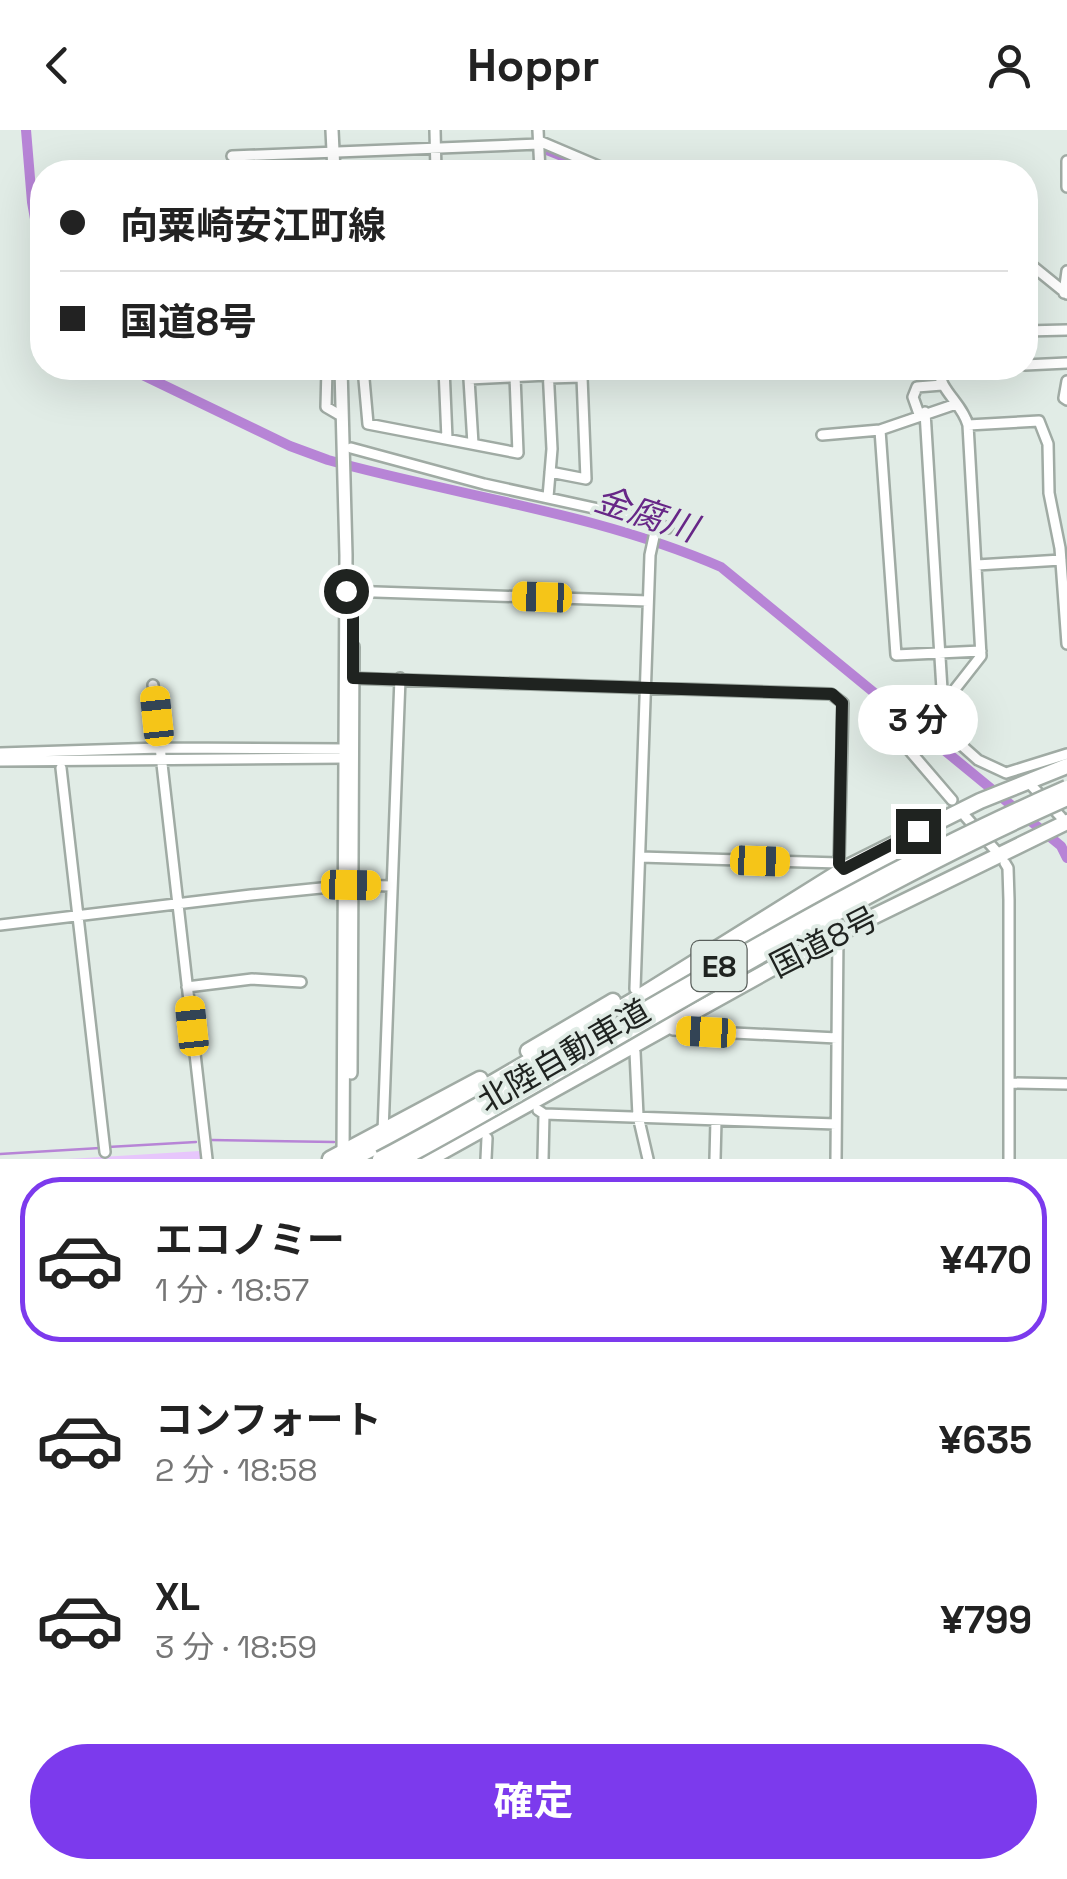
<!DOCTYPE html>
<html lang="ja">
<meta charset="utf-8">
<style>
:root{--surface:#fff;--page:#f2f2f2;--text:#222;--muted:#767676;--line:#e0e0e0;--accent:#7c3aed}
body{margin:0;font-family:"Space Grotesk","Noto Sans JP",sans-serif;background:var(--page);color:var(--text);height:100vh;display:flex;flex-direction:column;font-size:38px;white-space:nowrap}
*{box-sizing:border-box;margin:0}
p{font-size:32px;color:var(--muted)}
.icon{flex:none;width:55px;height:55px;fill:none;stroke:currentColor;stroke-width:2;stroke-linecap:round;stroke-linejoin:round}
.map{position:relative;height:1029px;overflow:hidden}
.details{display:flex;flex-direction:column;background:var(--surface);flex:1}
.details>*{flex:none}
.banner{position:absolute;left:30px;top:30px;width:1008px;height:220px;border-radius:40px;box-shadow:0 10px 40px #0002;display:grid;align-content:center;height:220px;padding:0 30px;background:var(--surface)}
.end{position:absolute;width:45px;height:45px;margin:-22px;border:12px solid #1f2320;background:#fff;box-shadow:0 0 0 5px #fff}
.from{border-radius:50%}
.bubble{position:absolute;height:70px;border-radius:35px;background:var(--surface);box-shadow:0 10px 40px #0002;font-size:32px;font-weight:700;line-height:70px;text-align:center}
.car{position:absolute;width:30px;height:60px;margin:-30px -15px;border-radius:12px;box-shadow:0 0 8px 2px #0007;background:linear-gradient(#f5c518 24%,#345 0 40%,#f5c518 0 76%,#345 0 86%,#f5c518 0)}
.banner b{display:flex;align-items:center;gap:35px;height:95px;font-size:38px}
.banner b+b{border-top:2px solid var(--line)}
.banner i{width:25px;height:25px;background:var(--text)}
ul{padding:18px 0 0;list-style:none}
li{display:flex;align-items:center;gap:30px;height:165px;margin:0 20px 15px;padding:0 10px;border:5px solid transparent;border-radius:40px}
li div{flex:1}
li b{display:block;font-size:38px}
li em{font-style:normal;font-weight:700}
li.current{border-color:var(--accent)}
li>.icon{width:90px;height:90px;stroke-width:1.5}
.cta{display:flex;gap:20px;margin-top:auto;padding:20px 30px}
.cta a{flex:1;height:115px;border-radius:60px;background:var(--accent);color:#fff;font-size:40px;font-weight:700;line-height:115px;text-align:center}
header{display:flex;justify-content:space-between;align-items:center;height:130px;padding:0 30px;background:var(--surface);font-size:45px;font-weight:700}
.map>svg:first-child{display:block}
</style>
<header><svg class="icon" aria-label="back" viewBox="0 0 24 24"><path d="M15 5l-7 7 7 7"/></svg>Hoppr<svg class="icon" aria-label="person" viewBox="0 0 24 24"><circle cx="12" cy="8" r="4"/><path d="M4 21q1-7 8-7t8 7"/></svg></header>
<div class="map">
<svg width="1067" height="1029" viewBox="0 0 1067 1029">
<rect width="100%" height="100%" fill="#e1ece6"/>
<path fill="#e7c6fc" d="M200 1021 201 1029H68Z"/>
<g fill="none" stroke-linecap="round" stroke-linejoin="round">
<path stroke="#b784d6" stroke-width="2.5" d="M211 1010 334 1012
M108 1017 196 1012
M0 1024 100 1018"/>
<path stroke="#b784d6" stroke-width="10" d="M26 0 32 72 42 128
M542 18 602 42
M128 238 290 316 328 330C458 366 597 383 721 437L1061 716 1067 728"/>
<defs>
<path id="minor" d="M435 0 436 42
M538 0 540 42
M539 11 612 42
M232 26 539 14
M1067 31V57
M1025 130 1067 164
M1064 163 1067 141
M1025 201 1067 200
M1025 235 1067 233
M327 238 326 277 338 284
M363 238 368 294 518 323 515 246
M444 238 447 309
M548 238 552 319 548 367
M938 238C940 261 962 273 968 295L981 526 912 614 910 621 952 670
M548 248 582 247 586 349 550 342
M1067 251 1064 268 1067 270
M925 282 943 576
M919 284 913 267 917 257 942 255
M968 295 1039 291 1048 314 1049 363 1060 418 1067 514
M880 300 896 525 981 521
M822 305 880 300 956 274
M473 314 469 249 548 245
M351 318 484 354 635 387 668 398
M977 435 1061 430
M346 461 648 471
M347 548 831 564 843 573 839 733 844 739
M153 555 207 1029
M932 589 978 630 1006 643 1067 624
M0 623 160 618 345 619 350 622
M0 631 345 628 350 625
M61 638 105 1022
M1031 655 1061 687
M965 686 996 721
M640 727 839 733
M1005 733 1008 738 1009 770V1029
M0 795 251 765 351 755 391 756
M187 857 252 849 301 852
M635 859 650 425 657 393
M667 896 673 900 837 908
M635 922 638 986 648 1029
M1009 953 1067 954
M538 980 544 984 836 994
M383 1002 400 548
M486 1029 487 1008
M543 1029 544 984
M715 1029 716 990
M836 1029 838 803"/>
<path id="major" d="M332 0 334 42
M341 238 346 425 343 1028
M351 943 353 517"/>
<path id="highway" d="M734 818 914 712
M528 921 613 871
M330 1029 480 949
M352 1029 435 986 634 870 844 739 980 671 1067 636
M429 1029 807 819 1067 692"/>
</defs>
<use href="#minor" stroke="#a0aba4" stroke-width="14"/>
<use href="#major" stroke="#a0aba4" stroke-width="16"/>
<use href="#highway" stroke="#a0aba4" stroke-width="19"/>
<use href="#minor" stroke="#fff" stroke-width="9"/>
<use href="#major" stroke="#fff" stroke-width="11"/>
<use href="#highway" stroke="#fff" stroke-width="14"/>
<defs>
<path id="highway-bridge" d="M380 1029C610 907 827 762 1067 658
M402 1029C624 909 835 771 1067 668"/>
</defs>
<use href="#highway-bridge" stroke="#a0aba4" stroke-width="19" stroke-linecap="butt"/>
<use href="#highway-bridge" stroke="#fff" stroke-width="14"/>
</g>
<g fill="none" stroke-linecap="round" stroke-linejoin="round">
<path stroke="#1f2320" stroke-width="12" d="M346 461 353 462V548L832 564 842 573 839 734 844 739 918 701"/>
</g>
<g text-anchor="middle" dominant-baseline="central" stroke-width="8" stroke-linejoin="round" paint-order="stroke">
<rect fill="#e1ece6" stroke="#595f5b" stroke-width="2.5" x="691.5" y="811" width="55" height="50" rx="8"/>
<g font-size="30" font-weight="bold" fill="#1f2320">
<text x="719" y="836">E8</text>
</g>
<g font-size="32" fill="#1f2320" stroke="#e1ece6">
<text transform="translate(824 812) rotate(-27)">国道8号</text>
<text transform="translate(564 926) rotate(-30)">北陸自動車道</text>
</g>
<g font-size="35" font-style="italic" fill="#672787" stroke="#e1ece6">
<text transform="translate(646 384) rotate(18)">金腐川</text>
</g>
</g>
</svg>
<i class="end from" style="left:346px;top:461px"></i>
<i class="end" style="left:918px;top:701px"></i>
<div class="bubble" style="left:858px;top:555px;width:120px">3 分</div>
<i class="car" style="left:542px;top:467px;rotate:272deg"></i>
<i class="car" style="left:157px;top:586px;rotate:354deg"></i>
<i class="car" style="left:760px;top:731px;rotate:92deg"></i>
<i class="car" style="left:351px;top:755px;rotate:91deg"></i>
<i class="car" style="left:192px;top:896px;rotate:354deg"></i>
<i class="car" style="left:706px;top:902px;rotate:273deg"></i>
<div class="banner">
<b><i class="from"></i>向粟崎安江町線</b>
<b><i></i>国道8号</b>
</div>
</div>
<section class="details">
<ul>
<li class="current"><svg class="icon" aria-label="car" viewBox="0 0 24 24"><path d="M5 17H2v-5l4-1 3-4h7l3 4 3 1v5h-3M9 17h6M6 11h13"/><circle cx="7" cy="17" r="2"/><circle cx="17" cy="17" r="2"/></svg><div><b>エコノミー</b><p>1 分 · 18:57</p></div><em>¥470</em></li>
<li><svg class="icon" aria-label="car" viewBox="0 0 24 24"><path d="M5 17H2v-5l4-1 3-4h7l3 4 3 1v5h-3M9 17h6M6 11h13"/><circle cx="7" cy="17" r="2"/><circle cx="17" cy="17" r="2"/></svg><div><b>コンフォート</b><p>2 分 · 18:58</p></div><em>¥635</em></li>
<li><svg class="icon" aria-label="car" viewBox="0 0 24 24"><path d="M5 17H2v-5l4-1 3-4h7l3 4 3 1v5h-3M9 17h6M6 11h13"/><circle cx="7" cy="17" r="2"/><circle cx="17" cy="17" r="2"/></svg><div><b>XL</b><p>3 分 · 18:59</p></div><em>¥799</em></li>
</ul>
<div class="cta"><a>確定</a></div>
</section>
